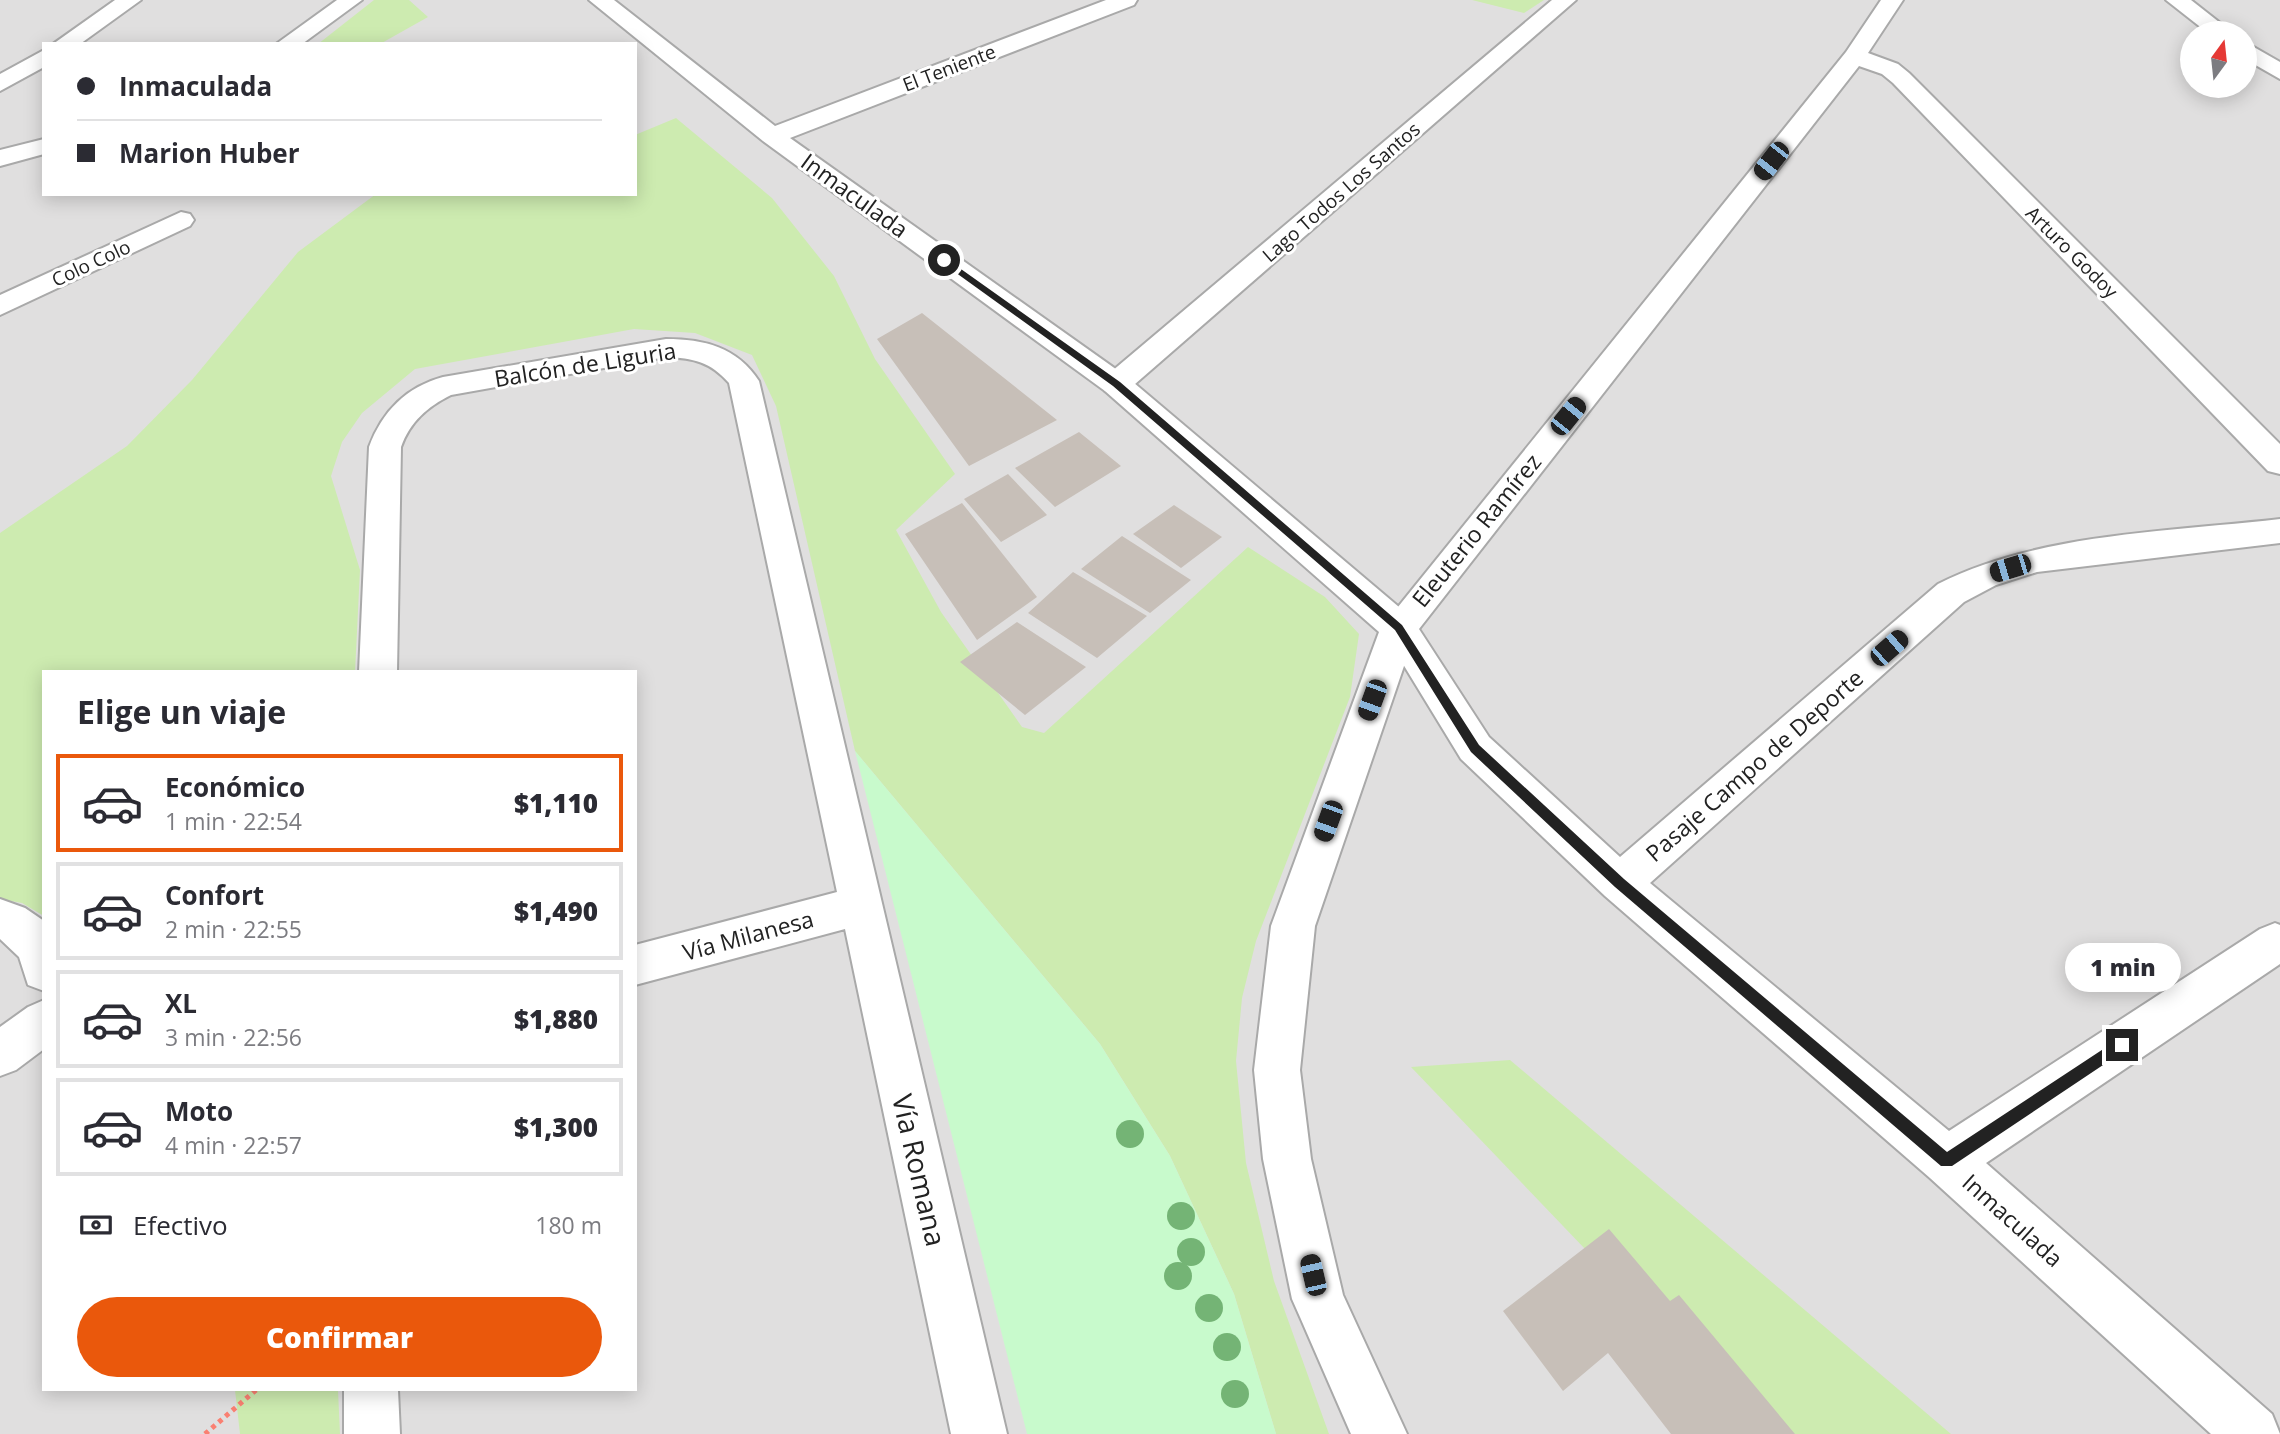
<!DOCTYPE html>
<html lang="es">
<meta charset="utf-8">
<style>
:root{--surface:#fff;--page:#f2f2f3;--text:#2b2b33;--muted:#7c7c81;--line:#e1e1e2;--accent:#ea580c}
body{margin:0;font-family:"Open Sans",sans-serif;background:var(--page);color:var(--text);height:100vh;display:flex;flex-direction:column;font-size:26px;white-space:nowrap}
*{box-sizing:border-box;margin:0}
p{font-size:23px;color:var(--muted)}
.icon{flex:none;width:38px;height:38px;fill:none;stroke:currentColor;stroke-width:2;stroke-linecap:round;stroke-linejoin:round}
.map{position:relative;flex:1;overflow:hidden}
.sheet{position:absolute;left:42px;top:670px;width:595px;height:721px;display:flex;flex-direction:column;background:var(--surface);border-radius:0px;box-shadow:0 4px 18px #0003}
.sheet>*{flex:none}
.banner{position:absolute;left:42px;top:42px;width:595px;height:154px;border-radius:0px;box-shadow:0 4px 18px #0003;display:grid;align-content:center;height:154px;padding:0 35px;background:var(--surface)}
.needle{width:46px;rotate:15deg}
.tools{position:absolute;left:2180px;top:21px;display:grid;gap:14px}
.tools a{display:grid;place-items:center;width:77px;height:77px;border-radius:50%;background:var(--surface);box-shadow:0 4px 18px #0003;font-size:35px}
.end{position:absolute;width:32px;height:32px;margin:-16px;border:9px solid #222;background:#fff;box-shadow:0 0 0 4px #fff}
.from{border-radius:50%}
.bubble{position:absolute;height:49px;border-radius:24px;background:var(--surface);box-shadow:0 4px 18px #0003;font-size:23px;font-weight:800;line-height:49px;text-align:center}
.car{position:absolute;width:21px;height:42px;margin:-21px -10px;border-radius:9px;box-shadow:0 0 5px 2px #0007;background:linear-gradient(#222 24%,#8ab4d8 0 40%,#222 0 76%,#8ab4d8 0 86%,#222 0)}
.banner b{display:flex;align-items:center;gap:24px;height:66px;font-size:26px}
.banner b+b{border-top:2px solid var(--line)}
.banner i{width:18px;height:18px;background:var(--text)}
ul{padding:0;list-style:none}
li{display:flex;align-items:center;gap:21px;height:98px;margin:0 14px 10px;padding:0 21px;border:4px solid var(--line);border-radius:0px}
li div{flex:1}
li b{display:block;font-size:26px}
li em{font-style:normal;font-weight:800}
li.selected{border-color:var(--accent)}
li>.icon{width:63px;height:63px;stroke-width:1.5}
h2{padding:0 35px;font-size:32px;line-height:84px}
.pay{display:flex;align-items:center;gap:18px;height:77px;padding:0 35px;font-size:26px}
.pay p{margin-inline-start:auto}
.cta{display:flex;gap:14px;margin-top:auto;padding:14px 35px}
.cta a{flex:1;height:80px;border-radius:42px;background:var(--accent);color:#fff;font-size:28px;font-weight:800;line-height:80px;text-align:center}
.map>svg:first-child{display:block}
</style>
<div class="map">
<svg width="2280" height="1434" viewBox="0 0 2280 1434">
<rect width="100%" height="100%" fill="#f2efe9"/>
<path fill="#e0dfdf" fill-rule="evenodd" d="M0 0H2280V1434H0ZM2193 33H2245V86H2193ZM44 44H635V194H44ZM44 672H635V1390H44Z"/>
<path fill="#cdebb0" d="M374 0H409L428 17 380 44H318Z
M1472 0H1544L1524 13Z
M676 118 772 198 834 276 875 359 955 474 896 530 941 612 1022 727 1044 733 1248 547 1325 597 1359 634 1350 697 1256 941 1242 998 1236 1061 1246 1163 1274 1281 1329 1434H1276L1234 1294 1170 1156 1100 1044 855 751 776 406 752 355 695 333 634 329 415 369 362 413 342 442 331 476 360 570 355 672H44V916L22 903 0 899V533L127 446 192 380 298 252 376 194H635V135Z
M1510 1060 1951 1434H1762L1411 1067Z
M235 1390H338L340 1434H240Z"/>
<path fill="#c8facc" d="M855 751 1100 1044 1170 1156 1234 1294 1276 1434H1027Z"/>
<path fill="#c7bfb8" d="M922 313 1057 420 969 466 877 339Z
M1079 432 1121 466 1055 507 1015 468Z
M1008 474 1047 515 1001 542 964 499Z
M962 503 1037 597 977 640 905 534Z
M1174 505 1222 537 1181 568 1133 534Z
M1122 536 1191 580 1150 613 1081 569Z
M1073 572 1147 616 1097 658 1028 613Z
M1017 622 1086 667 1025 715 960 662Z
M1609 1229 1670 1301 1679 1295 1795 1434H1671L1608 1353 1563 1391 1503 1311Z"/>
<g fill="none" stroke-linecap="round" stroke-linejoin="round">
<defs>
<path id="minor" d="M115 0H141L80 44H53Z
M1552 0H1576L1127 391 1116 394 1105 391 1101 384 1105 377Z
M1881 0H1903L1868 53 1898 64 1909 73 2280 444V474L2268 471 1893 83 1882 74 1859 66 1419 629 1489 737 1620 857 1938 584C2038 533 2169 532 2280 519V543L2037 572 1996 585 1964 602 1650 883 1949 1131 2260 929 2275 923 2280 925V964L1986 1163 2272 1414 2280 1434H2211L1930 1178 1605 896 1461 759 1381 628 1846 52Z
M2166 0H2191L2233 33H2208Z
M2245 42 2280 62V79L2245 59Z
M44 50V67L0 91V74Z
M181 212 190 214 194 220 190 226 0 315V295Z
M666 339C704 339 737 347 759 381L1007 1434H951L845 929 635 985V945L837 892 729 383C711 362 693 358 666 357L451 395C427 407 410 422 401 447L397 672H359L369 447C382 412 406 387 443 377Z
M0 899 25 908 44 921V991L28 985 19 957 0 939Z
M44 1000V1049L16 1070 0 1076V1027L28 1007Z
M344 1390H398L400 1434H344Z"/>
<path id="tertiary" d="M337 0H362L302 44H276Z
M589 0H614L775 126 1106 0H1137L1134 5 790 138 1127 377 1412 618 1417 628 1315 926 1300 1070 1311 1159 1343 1295 1407 1434H1351L1300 1317 1292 1299 1263 1159 1254 1070 1271 926 1379 632 1105 391 763 141Z
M44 139V154L0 166V150Z"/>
</defs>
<use href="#minor" stroke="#a9a9a9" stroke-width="4"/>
<use href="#tertiary" stroke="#a9a9a9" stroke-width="4"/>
<path stroke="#fa8072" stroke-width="5" stroke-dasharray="4.5 4.5" stroke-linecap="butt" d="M205 1434 256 1390"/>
<use href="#minor" fill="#fff" fill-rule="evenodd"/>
<use href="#tertiary" fill="#fff" fill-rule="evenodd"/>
</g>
<g fill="#74b475">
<circle cx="1130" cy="1134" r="14"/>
<circle cx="1181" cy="1216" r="14"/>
<circle cx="1191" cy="1252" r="14"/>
<circle cx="1178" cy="1276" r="14"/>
<circle cx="1209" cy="1308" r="14"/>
<circle cx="1227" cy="1347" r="14"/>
<circle cx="1235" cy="1394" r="14"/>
</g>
<path fill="#222" d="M944 257 1120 382 1402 625 1479 745 1624 879 1947 1152 2117 1040H2127V1049L1952 1166H1941L1615 887 1471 752 1395 630 1113 386 941 262Z"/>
<g text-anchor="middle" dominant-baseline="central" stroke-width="6" stroke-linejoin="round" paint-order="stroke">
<g font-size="19" fill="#222" stroke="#fff">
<text transform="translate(949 68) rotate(-21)">El Teniente</text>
<text transform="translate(1341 192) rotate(-41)">Lago Todos Los Santos</text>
<text transform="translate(2072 252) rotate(45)">Arturo Godoy</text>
<text transform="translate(91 263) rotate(-25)">Colo Colo</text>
</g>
<g font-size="23" fill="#222" stroke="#fff">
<text transform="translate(855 195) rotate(36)">Inmaculada</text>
<text transform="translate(585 364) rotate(-9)">Balcón de Liguria</text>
<text transform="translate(1476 530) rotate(-51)">Eleuterio Ramírez</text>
<text transform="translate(1754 765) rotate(-41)">Pasaje Campo de Deporte</text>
<text transform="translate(748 935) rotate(-15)">Vía Milanesa</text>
<text transform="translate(2013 1220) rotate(42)">Inmaculada</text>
</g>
<g font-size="28" fill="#222" stroke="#fff">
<text transform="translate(920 1170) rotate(77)">Vía Romana</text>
</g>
</g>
</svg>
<div class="tools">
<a><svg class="needle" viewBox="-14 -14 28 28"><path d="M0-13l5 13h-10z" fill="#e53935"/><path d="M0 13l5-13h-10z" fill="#7c7c81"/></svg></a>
</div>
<i class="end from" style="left:944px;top:260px"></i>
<i class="end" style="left:2122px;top:1045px"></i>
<div class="bubble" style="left:2065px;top:943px;width:116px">1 min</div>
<i class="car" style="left:1771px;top:161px;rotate:218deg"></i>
<i class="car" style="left:1568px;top:416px;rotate:39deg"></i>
<i class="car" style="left:2010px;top:568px;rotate:253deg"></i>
<i class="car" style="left:1889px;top:648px;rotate:49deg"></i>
<i class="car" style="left:1372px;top:700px;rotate:200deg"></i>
<i class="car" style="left:1328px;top:821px;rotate:200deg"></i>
<i class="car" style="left:1313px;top:1275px;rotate:347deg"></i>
<div class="banner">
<b><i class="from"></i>Inmaculada</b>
<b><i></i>Marion Huber</b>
</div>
<section class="sheet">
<h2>Elige un viaje</h2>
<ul>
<li class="selected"><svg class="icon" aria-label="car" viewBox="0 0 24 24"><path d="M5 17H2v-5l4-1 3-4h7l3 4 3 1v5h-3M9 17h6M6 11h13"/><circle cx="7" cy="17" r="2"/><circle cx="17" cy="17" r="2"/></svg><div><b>Económico</b><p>1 min · 22:54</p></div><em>$1,110</em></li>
<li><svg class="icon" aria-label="car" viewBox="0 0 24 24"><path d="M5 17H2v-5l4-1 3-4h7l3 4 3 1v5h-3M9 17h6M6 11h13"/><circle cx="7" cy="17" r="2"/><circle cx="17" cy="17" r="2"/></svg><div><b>Confort</b><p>2 min · 22:55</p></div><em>$1,490</em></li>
<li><svg class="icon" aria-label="car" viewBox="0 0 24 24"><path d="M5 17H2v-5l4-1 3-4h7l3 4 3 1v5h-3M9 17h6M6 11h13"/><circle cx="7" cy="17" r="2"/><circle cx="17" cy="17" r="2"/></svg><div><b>XL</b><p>3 min · 22:56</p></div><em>$1,880</em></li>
<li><svg class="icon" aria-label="car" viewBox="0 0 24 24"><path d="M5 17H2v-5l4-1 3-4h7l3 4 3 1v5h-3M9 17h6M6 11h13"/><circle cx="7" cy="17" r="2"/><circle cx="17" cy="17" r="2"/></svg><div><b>Moto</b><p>4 min · 22:57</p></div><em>$1,300</em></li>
</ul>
<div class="pay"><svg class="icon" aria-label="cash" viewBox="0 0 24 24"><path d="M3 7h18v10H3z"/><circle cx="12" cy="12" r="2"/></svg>Efectivo<p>180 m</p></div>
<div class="cta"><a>Confirmar</a></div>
</section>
</div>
